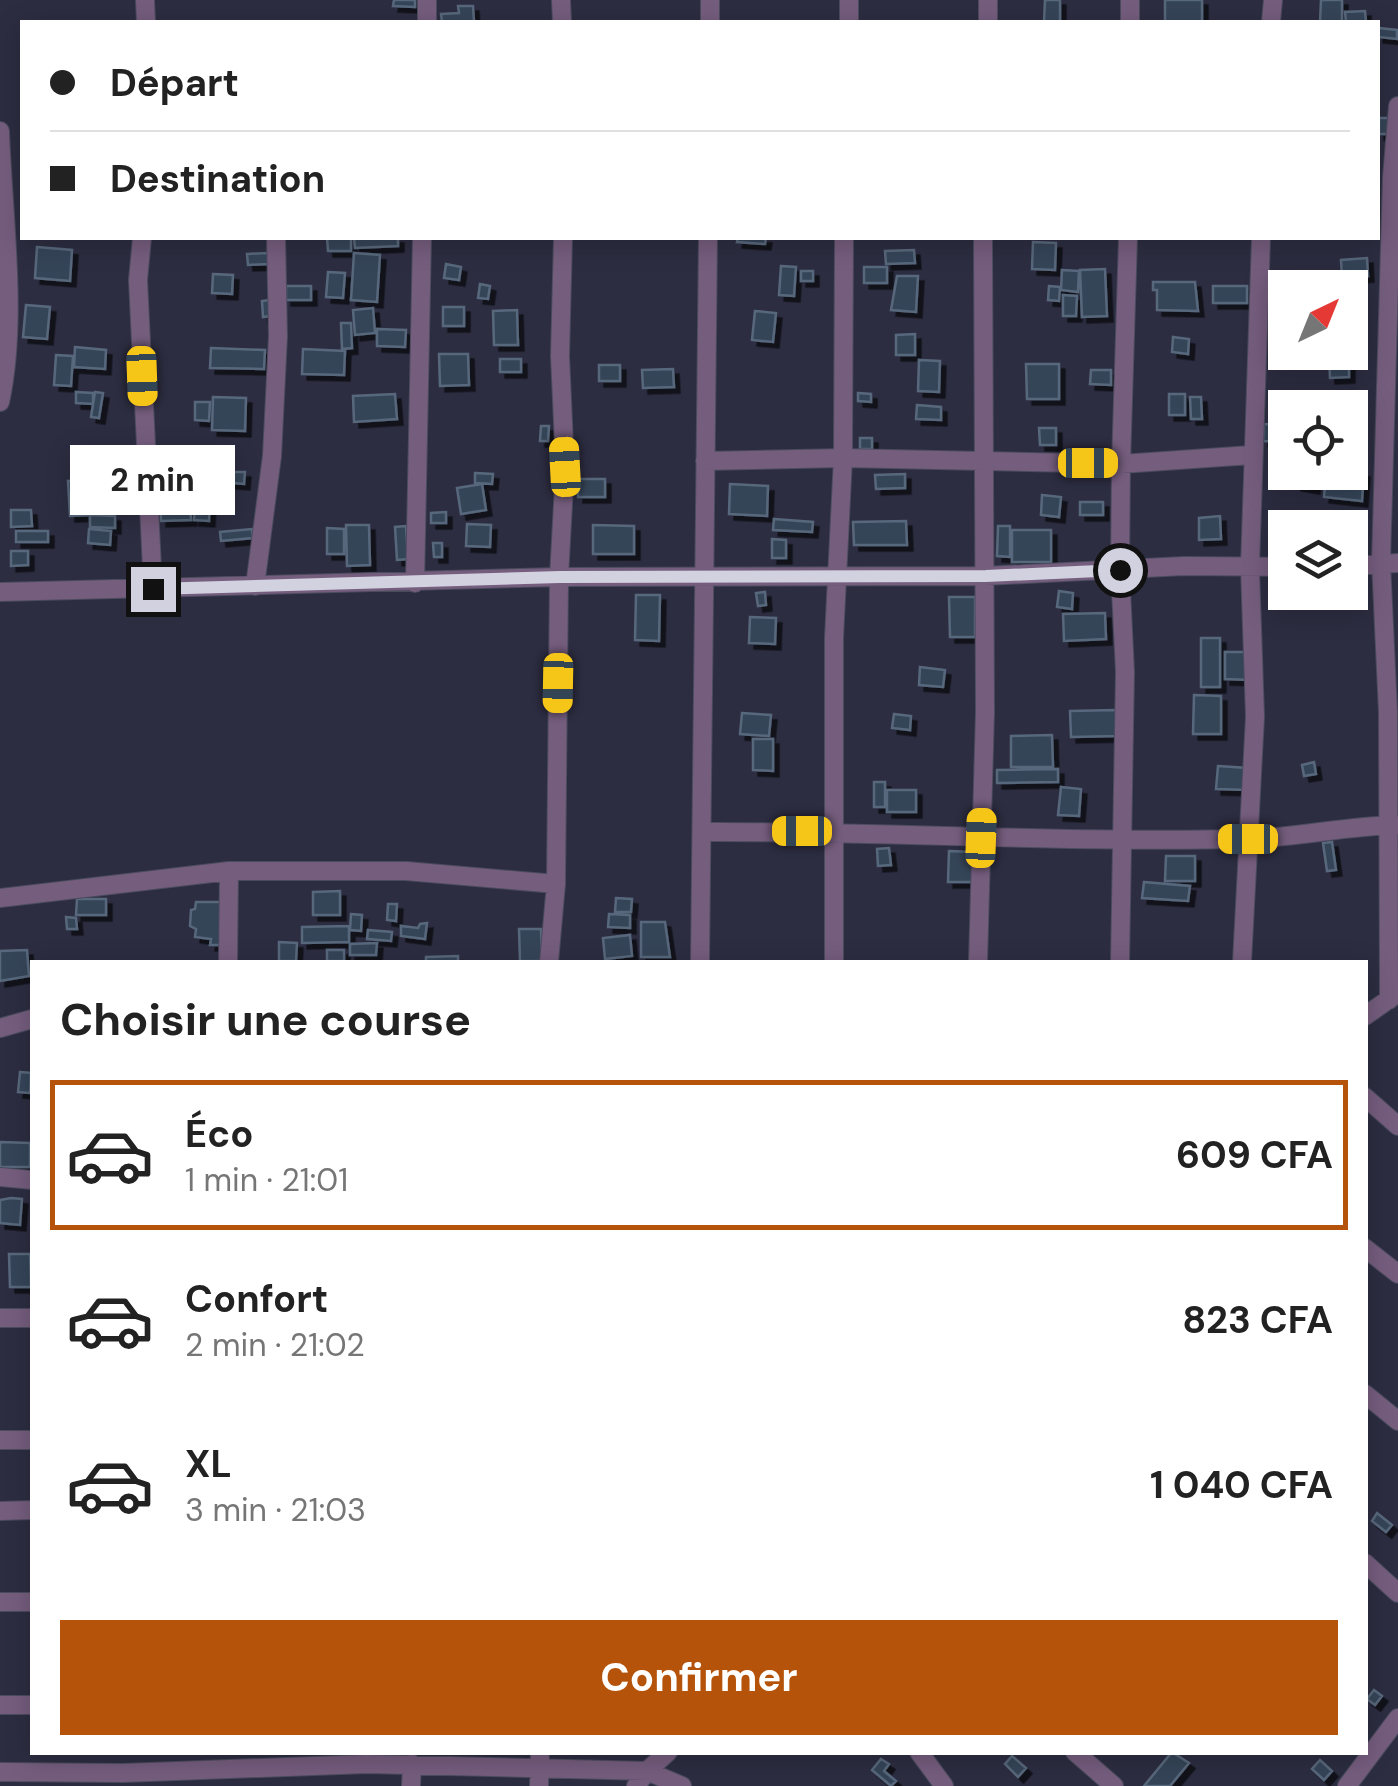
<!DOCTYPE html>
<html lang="fr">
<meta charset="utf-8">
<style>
:root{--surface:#fff;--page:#f2f2f2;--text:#222;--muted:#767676;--line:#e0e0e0;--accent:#b45309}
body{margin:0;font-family:"DM Sans",sans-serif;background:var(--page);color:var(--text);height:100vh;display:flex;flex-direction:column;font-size:38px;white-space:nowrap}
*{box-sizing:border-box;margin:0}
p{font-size:32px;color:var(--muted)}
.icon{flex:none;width:55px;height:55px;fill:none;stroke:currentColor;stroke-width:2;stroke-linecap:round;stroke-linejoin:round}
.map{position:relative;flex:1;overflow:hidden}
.details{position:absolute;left:30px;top:960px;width:1338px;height:795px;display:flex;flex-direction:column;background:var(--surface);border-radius:0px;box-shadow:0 5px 25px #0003}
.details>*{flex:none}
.top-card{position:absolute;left:20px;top:20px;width:1360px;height:220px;border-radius:0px;box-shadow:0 5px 25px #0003;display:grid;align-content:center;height:220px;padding:0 30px;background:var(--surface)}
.needle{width:65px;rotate:43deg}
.controls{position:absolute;left:1268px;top:270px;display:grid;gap:20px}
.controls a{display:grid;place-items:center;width:100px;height:100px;border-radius:0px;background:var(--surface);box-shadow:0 5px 25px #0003;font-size:50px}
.end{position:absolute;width:45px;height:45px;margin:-22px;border:12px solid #d1d1df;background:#111;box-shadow:0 0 0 5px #111}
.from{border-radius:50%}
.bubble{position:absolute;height:70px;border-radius:0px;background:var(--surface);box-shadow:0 5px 25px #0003;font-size:32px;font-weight:700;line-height:70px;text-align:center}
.car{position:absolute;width:30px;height:60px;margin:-30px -15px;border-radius:12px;box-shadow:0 0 8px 2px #0007;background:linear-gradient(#f5c518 24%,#345 0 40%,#f5c518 0 76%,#345 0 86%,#f5c518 0)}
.top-card b{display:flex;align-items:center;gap:35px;height:95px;font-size:38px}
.top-card b+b{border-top:2px solid var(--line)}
.top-card i{width:25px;height:25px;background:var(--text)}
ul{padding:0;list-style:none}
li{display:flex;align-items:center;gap:30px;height:150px;margin:0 20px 15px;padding:0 10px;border:5px solid transparent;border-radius:0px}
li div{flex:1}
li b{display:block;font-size:38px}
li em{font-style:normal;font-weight:700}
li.active{border-color:var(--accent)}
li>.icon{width:90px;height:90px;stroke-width:1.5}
h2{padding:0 30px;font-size:45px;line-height:120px}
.action{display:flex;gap:20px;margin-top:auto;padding:20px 30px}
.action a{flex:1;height:115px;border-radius:0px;background:var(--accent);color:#fff;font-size:40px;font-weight:700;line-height:115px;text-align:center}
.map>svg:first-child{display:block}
</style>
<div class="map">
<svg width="1398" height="1786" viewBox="0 0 1398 1786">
<defs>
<filter id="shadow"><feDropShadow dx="5.5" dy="5.5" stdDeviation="0" flood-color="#0009"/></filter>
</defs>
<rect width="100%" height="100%" fill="#2d2d42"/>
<path fill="#364558" stroke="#58687c" stroke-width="2.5" filter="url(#shadow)" d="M394 0H415V7L393 6Z
M1045 0H1060V22H1044Z
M1165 0H1202V22H1165Z
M1321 0H1342V22H1320Z
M458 6H473L474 22H442L441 14 459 13Z
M1365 11 1366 22H1346L1345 12Z
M1379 28 1397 30V39L1378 37Z
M1379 118H1389V134H1379Z
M327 238H351V251H328Z
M354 238H398V246L355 248Z
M738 238H766L765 244 737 242Z
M1033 242 1056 243 1055 270 1032 269Z
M37 247 72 250 70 281 35 278Z
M914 250 915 263 886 264 885 251Z
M268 253 269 264 248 265 247 254Z
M354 253 380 255 377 302 351 300Z
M1367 258 1368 276 1342 278 1341 260Z
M446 264 461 267 459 280 444 278Z
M781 266 796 267 794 296 779 295Z
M864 267H887V283H864Z
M1105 269 1107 316 1082 317 1080 270Z
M1062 270 1079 271 1078 292 1061 290Z
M801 271H813V281H801Z
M328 272 345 273 343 298 326 297Z
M213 274 233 275 232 294 212 293Z
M897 276H918L916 312 891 310Z
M1153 282H1195L1198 311 1157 310V290H1153Z
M480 284 490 286 488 299 478 298Z
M286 286H311V300H286Z
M1049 286 1060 287 1059 301 1048 300Z
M1213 286H1247V303H1213Z
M1063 295 1077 296 1076 316H1063Z
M270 300 271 316 263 317 262 301Z
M26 305 50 307 47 339 23 337Z
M443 307H464V326H443Z
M373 308 375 333 355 335 353 310Z
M517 310 518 345H494L493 311Z
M755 311 776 313 773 342 752 340Z
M341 323H351L352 348 342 349Z
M377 329 406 330 405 347 377 346Z
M915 334V355H896V335Z
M1173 337 1189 339 1188 354 1172 352Z
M75 347 106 350 105 369 74 367Z
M211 348 265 350 264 369 210 368Z
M303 349 345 351 344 375 302 374Z
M439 354H468L469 385 440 386Z
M56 355 73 356 71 386 54 385Z
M1349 356V377L1330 378 1329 357Z
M500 359H521V372H500Z
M919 360 940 361 939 392 918 391Z
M1026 364H1059V399H1027Z
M599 365H620V381H599Z
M673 369 674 387 643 388 642 370Z
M1091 370H1111V385L1090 384Z
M76 392 93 393V404L76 403Z
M95 392 103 393 99 418 91 417Z
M1338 392 1359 393 1358 428H1350V408H1338Z
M858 393 871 394V402L858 401Z
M395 394 397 419 354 422 353 396Z
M1169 394H1185V415H1169Z
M213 397 246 398 245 431 212 430Z
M1190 397H1201L1202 419H1191Z
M195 402H210L209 421 195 420Z
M917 405 941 407V420L916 419Z
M1264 424 1285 425V442L1263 441Z
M541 426H549L548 441H540Z
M1039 428H1056V445H1040Z
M860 438H872V449H860Z
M1350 443H1357L1356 467 1350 466Z
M195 454H209V475H194Z
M222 465 230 466 228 472H245L244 484 221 482Z
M1350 471 1364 472 1362 501 1324 497 1326 472Z
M1293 472H1316L1314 488 1296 485Z
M475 473 493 474 492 484 475 483Z
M905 474V488L876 489 875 475Z
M578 479H605V497H578Z
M93 480 94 515 70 516 68 481Z
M482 484 486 510 461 514 457 488Z
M730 484 768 486 767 516 729 514Z
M189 487 191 520 161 521 160 488Z
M195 494 210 495 209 521 194 520Z
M1042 495 1061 497 1059 517 1041 515Z
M1080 502H1103V515H1080Z
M11 510H31L32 526 11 527Z
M446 512V523H431V513Z
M1295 514 1312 515 1311 526 1294 525Z
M90 515 115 516V528L90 527Z
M1220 516 1221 539 1199 540V518Z
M774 519 813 522 812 532 773 530Z
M906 521 907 545H854L853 522Z
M467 524 491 525 490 547 466 546Z
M346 525H369L370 565 347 566Z
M593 525 634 526V554H593Z
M406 526 408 559 397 560 395 527Z
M998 526H1010V557L997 556Z
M327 528 344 529V554H327Z
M89 529 111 531 110 545 88 543Z
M252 529 253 538 221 541 220 532Z
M1012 530H1051V562H1012Z
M16 531H48V542H16Z
M772 539 786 540V558H772Z
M433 543H442V557H434Z
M11 551H28V565L11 566Z
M1059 591 1073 593 1072 609 1057 607Z
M765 592 766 605 758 606 756 593Z
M636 595H660L659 641 635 640Z
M949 597H975V637H950Z
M1105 613 1106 639 1064 641 1063 614Z
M750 617 776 618 775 644 749 643Z
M1201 638H1220V687H1201Z
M1225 652H1250L1249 680 1225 679Z
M920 667 945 670 943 687 919 685Z
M1194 695 1221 696V734H1193Z
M1116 710 1117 736 1071 737 1070 711Z
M742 713 771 715 769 736 740 734Z
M894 714 911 716 910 730 892 728Z
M1052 735 1053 767H1011V736Z
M753 739H773V771L753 770Z
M1314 762 1316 774 1304 776 1302 765Z
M1218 766 1248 768 1247 790 1216 789Z
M1058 769V782L997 783V770Z
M874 782H885V807H874Z
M1061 787 1081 789 1079 816 1058 815Z
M887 790H916V812H887Z
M1332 842 1336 870 1327 871 1323 843Z
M889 848 891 865 878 866 877 849Z
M949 851 974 852 973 882H948Z
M1166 856H1195V881H1165Z
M1144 882 1190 886 1188 901 1142 898Z
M340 891V915H313V892Z
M616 898 632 899 631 912H615Z
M77 899H106V915H76Z
M196 902H223L220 945H210L211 939 195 937 196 929 190 926 191 910 195 909Z
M388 904H397L396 921 387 920Z
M351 914 362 915 361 931 350 930Z
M609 914 630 915V928L608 927Z
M66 917 76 918 77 929H67Z
M641 922H665L670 957H641Z
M427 923 425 939 401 936V926L418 928 420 924Z
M349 926V942L302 943V927Z
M519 929H541L542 961H520Z
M368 930 392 932 391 941 367 939Z
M630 935 632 956 605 959 603 938Z
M279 942 297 943 296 961H279Z
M377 943 376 955H350V944Z
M27 950 29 976 0 981V951Z
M327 950H344V961H327Z
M458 956V962H426V957Z
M20 1072 31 1073 30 1093 18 1092Z
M0 1142 30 1143V1167H0Z
M11 1198 22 1199 20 1225 0 1223V1200Z
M9 1254H30L31 1287H10Z
M1377 1513 1392 1525 1386 1532 1372 1521Z
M1374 1690 1382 1696 1375 1705 1367 1699Z
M1172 1752 1189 1763 1170 1786H1144Z
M1012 1756 1026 1768 1018 1777 1005 1764Z
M881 1759 889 1764 884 1771 896 1781 891 1786 872 1770Z
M1320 1760 1332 1771 1324 1780 1312 1769Z"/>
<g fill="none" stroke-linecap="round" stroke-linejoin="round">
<defs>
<path id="street" d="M145 0 146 22
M561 0 562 22
M988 0V22
M427 22V0
M710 22V0
M849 22V0
M1130 22V0
M1271 22 1273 0
M0 131C3 215 18 320 0 402
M142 238 138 280 153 589
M705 461 843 458 1121 464 1251 455
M1350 566 1398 563
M415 583 422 238
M255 586 272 456 278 336 276 238
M0 592 559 577 985 576 1184 566 1285 567
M703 832C883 831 1064 843 1244 839 1295 838 1345 826 1396 825
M0 898 229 871H406L556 884
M228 962 229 871
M549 962 556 884 559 577 565 467 560 356 563 238
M700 962 708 238
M834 962V638L843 458 844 238
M978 962 985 712 983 238
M1120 962 1125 672 1120 570 1121 464 1128 238
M1242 962 1255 717 1250 567 1261 238
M1389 1000 1388 712 1381 562 1392 177 1398 106
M1365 1016 1398 993
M0 1028 32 1019
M1365 1097 1398 1126
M0 1177 32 1180
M1365 1248 1398 1274
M0 1318H32
M1365 1394 1398 1421
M0 1440H32
M0 1511 32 1510
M1365 1563 1398 1593
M0 1602H32
M0 1705H32
M919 1752 944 1786
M1075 1752 1114 1786
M0 1772 123 1773 367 1764 647 1771 682 1786
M411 1786 412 1764
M539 1786 540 1752
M636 1786 647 1771 668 1752
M1347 1786 1398 1718"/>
</defs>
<use href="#street" stroke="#4b4b5e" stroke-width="20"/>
<use href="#street" stroke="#755d7e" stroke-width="18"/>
</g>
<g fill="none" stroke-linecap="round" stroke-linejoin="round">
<path stroke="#d1d1df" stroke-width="12" d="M153 589 560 577 986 576 1120 570"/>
</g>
</svg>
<div class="controls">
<a><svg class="needle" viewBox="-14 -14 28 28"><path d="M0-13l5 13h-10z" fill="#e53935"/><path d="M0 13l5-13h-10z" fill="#767676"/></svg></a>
<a><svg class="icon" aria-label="locate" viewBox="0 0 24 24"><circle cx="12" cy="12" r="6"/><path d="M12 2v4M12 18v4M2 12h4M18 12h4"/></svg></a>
<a><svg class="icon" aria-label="layers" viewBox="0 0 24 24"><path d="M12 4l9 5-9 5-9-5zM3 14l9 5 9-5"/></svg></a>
</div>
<i class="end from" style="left:1120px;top:570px"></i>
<i class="end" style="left:153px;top:589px"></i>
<div class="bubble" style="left:70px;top:445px;width:165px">2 min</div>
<i class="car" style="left:142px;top:376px;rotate:178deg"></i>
<i class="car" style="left:1088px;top:463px;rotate:90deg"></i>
<i class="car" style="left:565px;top:467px;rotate:357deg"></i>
<i class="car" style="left:558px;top:683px;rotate:181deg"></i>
<i class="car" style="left:802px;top:831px;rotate:270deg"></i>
<i class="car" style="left:981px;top:838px;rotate:2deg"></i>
<i class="car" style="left:1248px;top:839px;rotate:270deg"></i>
<div class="top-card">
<b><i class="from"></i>Départ</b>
<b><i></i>Destination</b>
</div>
<section class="details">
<h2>Choisir une course</h2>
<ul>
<li class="active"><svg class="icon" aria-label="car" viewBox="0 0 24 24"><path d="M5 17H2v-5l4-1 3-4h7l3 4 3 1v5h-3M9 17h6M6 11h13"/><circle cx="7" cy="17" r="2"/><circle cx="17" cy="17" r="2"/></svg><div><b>Éco</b><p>1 min · 21:01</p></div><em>609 CFA</em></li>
<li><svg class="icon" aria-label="car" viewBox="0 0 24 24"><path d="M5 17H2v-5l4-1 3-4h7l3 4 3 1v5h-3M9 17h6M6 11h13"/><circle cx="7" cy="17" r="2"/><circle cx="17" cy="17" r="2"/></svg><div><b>Confort</b><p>2 min · 21:02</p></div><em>823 CFA</em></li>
<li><svg class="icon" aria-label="car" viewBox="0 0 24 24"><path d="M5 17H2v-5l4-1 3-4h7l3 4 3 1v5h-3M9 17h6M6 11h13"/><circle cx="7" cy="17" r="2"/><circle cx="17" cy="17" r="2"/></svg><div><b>XL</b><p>3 min · 21:03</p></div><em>1 040 CFA</em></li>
</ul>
<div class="action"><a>Confirmer</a></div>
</section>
</div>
